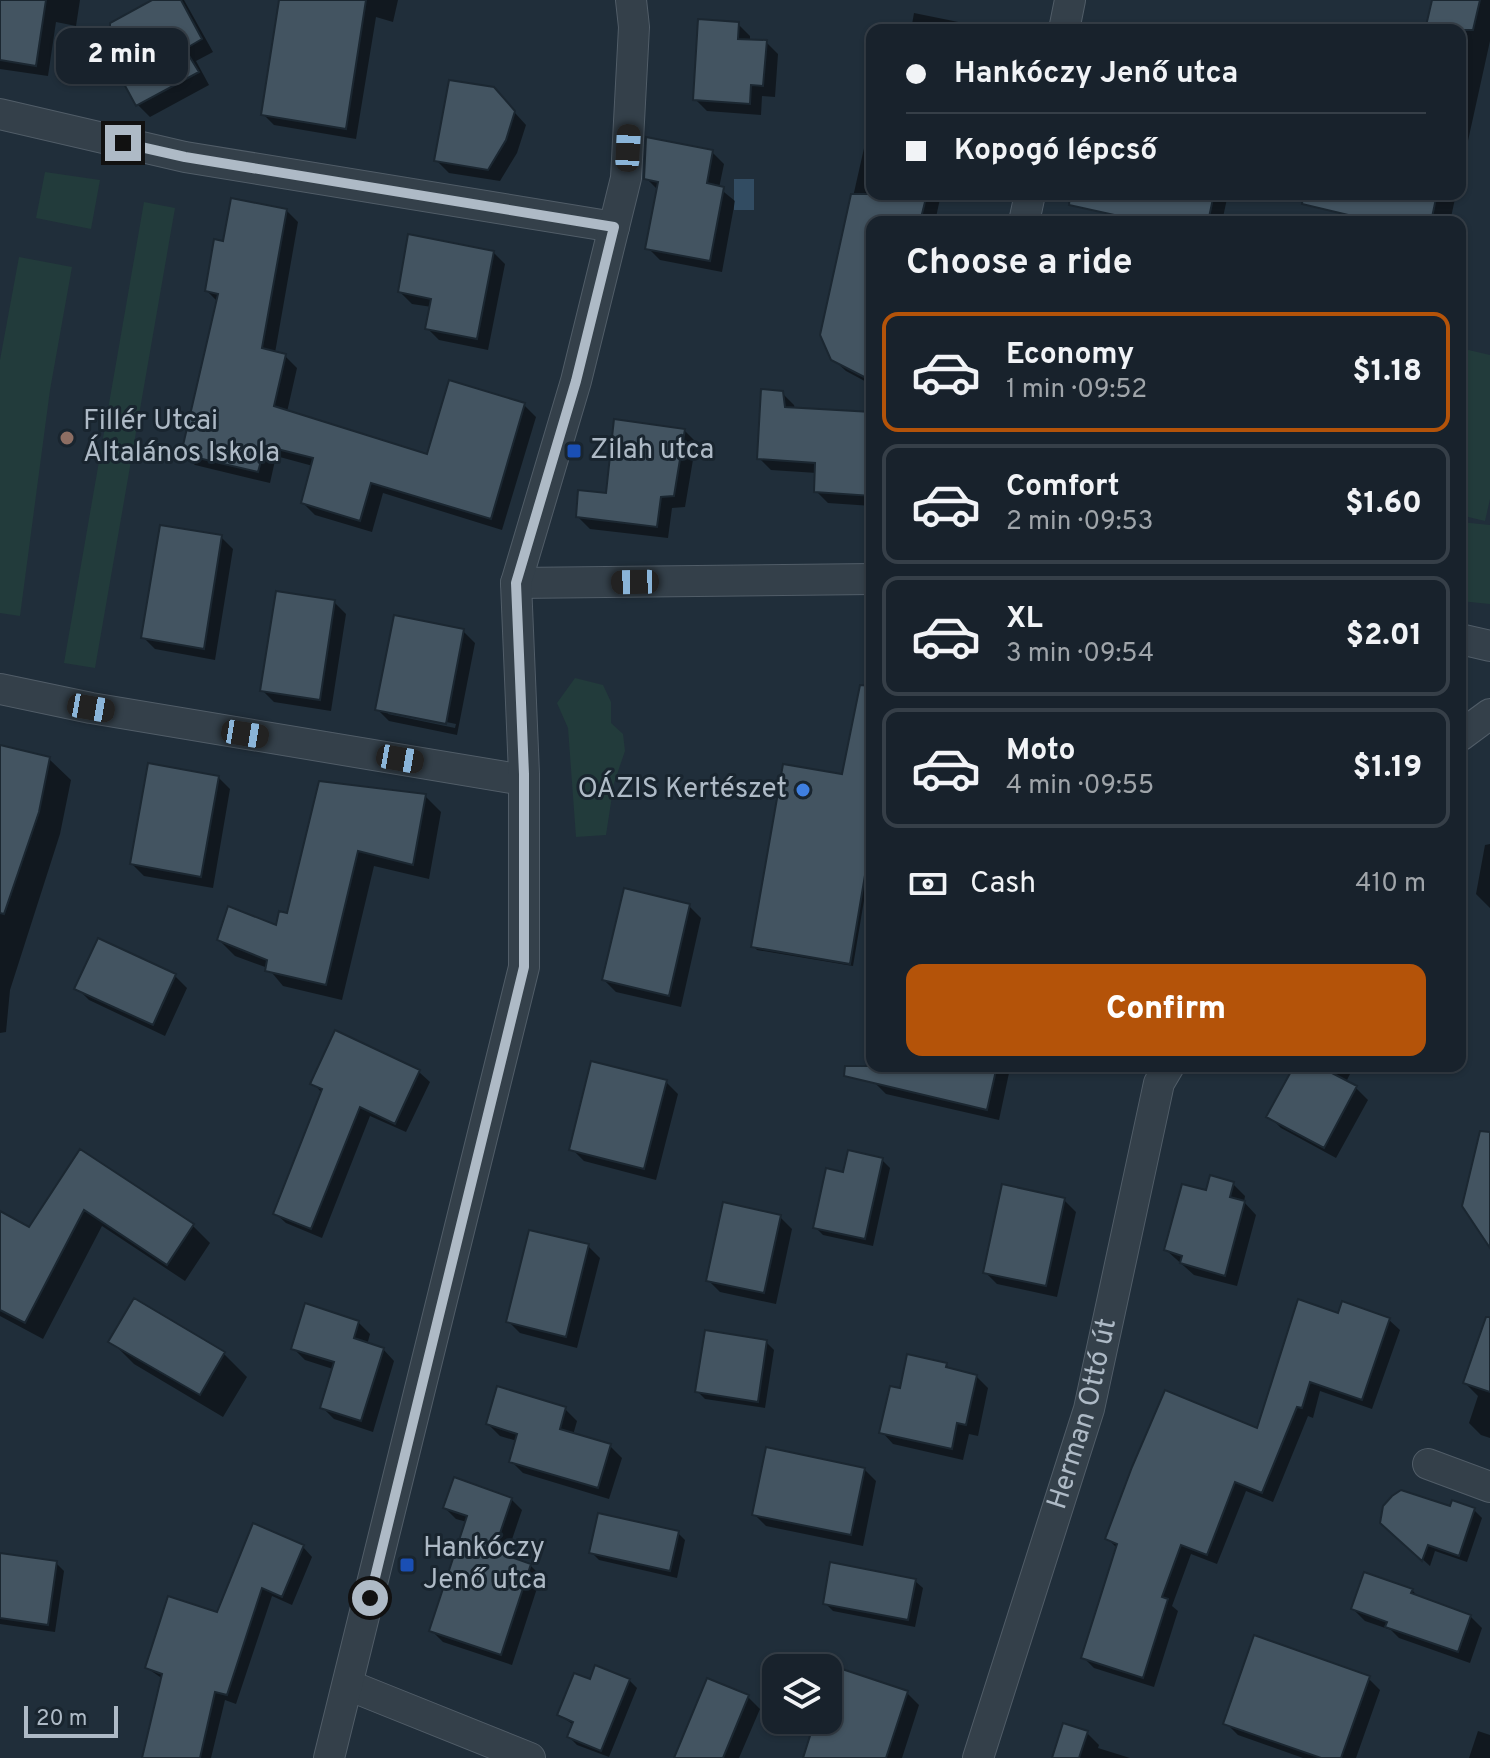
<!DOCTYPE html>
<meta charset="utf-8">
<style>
:root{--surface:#18222c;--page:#212a34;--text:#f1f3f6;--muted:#9fa4a9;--line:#363f48;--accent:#b45309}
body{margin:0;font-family:Overpass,sans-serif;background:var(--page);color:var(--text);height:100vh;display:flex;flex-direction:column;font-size:30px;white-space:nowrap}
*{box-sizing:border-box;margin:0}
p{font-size:26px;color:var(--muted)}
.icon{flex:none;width:44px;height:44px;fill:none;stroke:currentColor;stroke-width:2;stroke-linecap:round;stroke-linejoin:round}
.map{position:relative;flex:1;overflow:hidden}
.drawer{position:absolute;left:866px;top:216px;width:600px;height:856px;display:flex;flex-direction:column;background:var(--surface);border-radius:16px;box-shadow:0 2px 6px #0004,0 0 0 2px var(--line)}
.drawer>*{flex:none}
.guide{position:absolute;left:866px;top:24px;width:600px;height:176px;border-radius:16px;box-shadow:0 2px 6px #0004,0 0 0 2px var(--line);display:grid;align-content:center;height:176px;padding:0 40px;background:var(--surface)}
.buttons{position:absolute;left:762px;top:1654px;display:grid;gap:16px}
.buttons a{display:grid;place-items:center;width:80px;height:80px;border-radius:16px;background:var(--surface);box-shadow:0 2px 6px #0004,0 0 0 2px var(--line);font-size:40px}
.scale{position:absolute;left:24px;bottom:20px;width:94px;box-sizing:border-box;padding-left:8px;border:4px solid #aebac6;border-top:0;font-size:22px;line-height:28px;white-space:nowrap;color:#aebac6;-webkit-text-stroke:6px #19252f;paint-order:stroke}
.end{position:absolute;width:36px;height:36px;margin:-18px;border:10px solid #aebac6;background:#111;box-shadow:0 0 0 4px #111}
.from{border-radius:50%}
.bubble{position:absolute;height:56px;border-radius:16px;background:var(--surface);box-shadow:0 2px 6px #0004,0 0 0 2px var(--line);font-size:26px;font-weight:800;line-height:56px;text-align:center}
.car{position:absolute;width:24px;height:48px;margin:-24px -12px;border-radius:10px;box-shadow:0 0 6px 2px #0007;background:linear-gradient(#222 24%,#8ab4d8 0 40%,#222 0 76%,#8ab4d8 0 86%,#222 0)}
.guide b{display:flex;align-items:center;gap:28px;height:76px;font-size:30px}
.guide b+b{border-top:2px solid var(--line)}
.guide i{width:20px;height:20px;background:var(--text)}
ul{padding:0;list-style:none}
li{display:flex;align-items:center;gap:24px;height:120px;margin:0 16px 12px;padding:0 24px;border:4px solid var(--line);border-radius:16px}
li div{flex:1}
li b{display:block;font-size:30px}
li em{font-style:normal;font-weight:800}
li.active{border-color:var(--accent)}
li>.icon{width:72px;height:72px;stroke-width:1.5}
h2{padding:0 40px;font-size:36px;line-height:96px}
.pay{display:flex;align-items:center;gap:20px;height:88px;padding:0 40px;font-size:30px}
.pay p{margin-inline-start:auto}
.primary-button{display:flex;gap:16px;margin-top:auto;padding:16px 40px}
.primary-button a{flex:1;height:92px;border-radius:16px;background:var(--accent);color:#fff;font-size:32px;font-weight:800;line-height:92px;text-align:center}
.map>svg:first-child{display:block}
</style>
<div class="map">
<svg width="1490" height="1758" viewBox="0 0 1490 1758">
<rect width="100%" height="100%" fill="#202e3a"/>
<path fill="#223b3b" d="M45 172 100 180 91 229 36 218Z
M144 202 175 208 95 668 64 663Z
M19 257 72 267 50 390 20 616 0 613V360Z
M1460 348 1490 355V499L1485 521 1460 515Z
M1460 522 1490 525V604L1460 601Z
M575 678 603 685 611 702V723L623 734 625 751 614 783 606 835 576 837 568 728 557 703Z"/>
<path fill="#324c62" d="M734 179H754V210H734Z"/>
<path fill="#0007" fill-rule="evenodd" d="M0 0H80L76 26 56 22 48 76 0 69Z
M156 0H184L213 52 196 61 209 85 150 117 138 105 112 58Z
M326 0H398L393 22 376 17 356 139 274 125 263 114Z
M1434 0H1490V41L1460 177V30H1427Z
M914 13 978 26 983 30H911Z
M1379 23 1410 30H1377Z
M738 24 750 36V41L766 42 778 54 775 97 762 96 761 115 707 111 695 99Z
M505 102 526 125 517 153 500 181 449 173 437 161Z
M867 135 872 136V194H941L935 222H872V385L846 371 833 359 822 334Z
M712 152 724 164 719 188 735 201 722 272 660 260 648 248 659 191 646 178Z
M1113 194H1228L1222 222H1119L1109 213Z
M1341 194H1456L1450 222H1348L1337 211Z
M286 210 298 222 275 353 285 356 297 368 287 412 428 456 524 405 536 417 502 530 383 493 372 532 315 515 303 503 313 466 276 456 270 483 195 465 183 454 218 302 207 291 225 243Z
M493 252 505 264 488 350 439 340 427 328 432 307 412 304 400 292Z
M782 393 794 405 795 410 872 414V506L828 503 816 491 817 473 771 470 759 458Z
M684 430 696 442 685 507 672 508 668 538 590 529 578 517Z
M221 537 233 549 215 660 155 649 143 637Z
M334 602 346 614 331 711 274 702 262 690Z
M463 631 475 643 457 735 389 721 377 709ZM388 710 456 724 455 728 388 714Z
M872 691V853L853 966 757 950 753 946 844 776Z
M0 747 49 759 71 780 60 834 10 990 6 1032 0 1033Z
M218 777 230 789 213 888 144 876 132 864Z
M320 783 425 796 441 812 429 879 374 866 342 1000 283 986 268 968 235 956 219 940 277 928 289 915Z
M1490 844V908L1476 894 1485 845Z
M689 906 701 918 681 1007 616 992 604 980Z
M99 940 175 976 187 988 165 1036 89 1000 77 988Z
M336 1033 419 1072 430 1082 406 1132 370 1116 322 1238 286 1223 275 1213 322 1093 313 1083Z
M878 1066H1002L1009 1073 999 1120 886 1094 874 1082Z
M1296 1066H1354L1346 1082 1356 1088 1368 1100 1336 1158 1281 1128 1269 1116Z
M666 1082 678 1094 656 1180 584 1161 572 1149Z
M80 1152 193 1226 210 1243 185 1281 102 1226 43 1339 0 1316V1213L30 1229Z
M882 1160 890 1168 873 1246 823 1235 815 1227 844 1174Z
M1233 1184 1245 1196 1244 1202 1256 1215 1237 1286 1194 1275 1166 1250 1207 1193Z
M1064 1200 1076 1212 1057 1297 997 1284 985 1272Z
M780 1217 792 1229 776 1304 720 1292 708 1280Z
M588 1246 600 1258 577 1348 520 1333 508 1321Z
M1339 1315 1389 1320 1400 1330 1372 1409 1320 1391 1313 1418 1308 1416 1273 1502 1246 1491 1217 1564 1191 1554 1172 1606 1178 1611 1154 1687 1094 1668 1084 1658 1118 1549 1107 1538 1258 1430Z
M358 1322 370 1334 367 1345 383 1349 394 1361 373 1432 334 1419 322 1407 333 1369 305 1360 293 1348Z
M111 1341 224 1354 247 1377 223 1417 134 1364Z
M766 1342 774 1350 765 1408 705 1399 697 1391Z
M1490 1342V1438L1481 1435 1469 1423 1478 1396 1465 1383Z
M946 1365 952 1371 976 1376 988 1388 978 1436 969 1434 963 1460 893 1444 882 1432 902 1391Z
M565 1409 577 1421 573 1435 610 1446 622 1458 609 1499 523 1473 511 1461 517 1441 500 1436 488 1424Z
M864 1469 876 1481 863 1546 766 1526 754 1514Z
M511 1499 522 1510 506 1557 530 1565 541 1576 512 1665 443 1642 432 1631 467 1522 456 1519 445 1508Z
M1453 1503 1474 1510 1482 1518 1467 1562 1435 1551 1430 1566 1391 1530 1451 1509Z
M678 1533 685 1540 677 1578 599 1560 591 1552Z
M303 1547 312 1557 292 1605 272 1596 236 1704 225 1700 211 1758H144L163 1679 147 1668Z
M0 1555 56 1563 64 1571 55 1632 0 1624Z
M915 1581 923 1588 915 1627 833 1611 825 1603Z
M1412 1590 1420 1599 1470 1616 1482 1628 1470 1663 1399 1638 1391 1630 1365 1621 1353 1609Z
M1368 1678 1380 1690 1356 1758H1303L1238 1735 1226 1723Z
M629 1680 637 1688 609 1757 577 1745 569 1737 574 1725 559 1715 591 1682Z
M828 1688 907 1693 919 1705 902 1758H805L817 1720H828Z
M748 1697 760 1709 739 1758H676Z
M1478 1731 1490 1735V1758H1469Z
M1087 1733 1099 1745 1098 1748 1130 1758H1054Z"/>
<path fill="#435461" stroke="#1b2731" stroke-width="2" d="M0 0H46L36 66 0 60Z
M152 0H181L202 39 185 49 199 72 136 106 110 58V23Z
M279 0H366L346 129 261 115Z
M1432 0H1480L1473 30H1425Z
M698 19 739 22 738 39 767 40 763 86 751 85 750 104 693 100Z
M449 80 494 87 515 111 506 140 488 170 434 161Z
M646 137 713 150 707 183 724 187 710 261 645 249 658 182 644 179Z
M851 194H927L920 222H872V381L831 360 820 335Z
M1070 194H1214L1208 222H1146L1069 205Z
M1303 194H1437L1431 222H1364L1365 219 1302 204Z
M231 198 287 209 262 348 286 354 274 406 427 454 449 380 525 403 491 519 371 483 360 521 301 503 313 458 265 446 258 472 181 454 218 294 205 291 214 239 223 241Z
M408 234 494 251 477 339 425 329 431 299 398 292Z
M761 389 783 391 785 407 872 412V496L814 492 815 463 757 459Z
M614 419 685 429 674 496 661 497 657 527 576 517 578 490 606 493Z
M160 525 222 535 204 649 141 638Z
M276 591 335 600 320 700 260 691Z
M394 615 464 629 446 724 375 710Z
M860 685 872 686V834L850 964 751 947 783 764 842 774Z
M0 745 50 757 39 812 4 914 0 913Z
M148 763 219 776 201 877 130 864Z
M319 781 426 794 413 865 358 851 326 985 265 971 267 960 217 940 228 906 276 925 279 911 287 913Z
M624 888 690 904 669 996 602 980Z
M98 938 176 974 153 1025 74 989Z
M335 1030 420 1070 395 1124 360 1107 311 1229 273 1214 322 1089 310 1084Z
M591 1061 667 1080 644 1169 569 1150Z
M845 1066H997L987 1110 844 1076Z
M1294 1066H1336L1332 1073 1357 1086 1324 1148 1266 1117Z
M1480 1131 1490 1132V1248L1462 1206Z
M80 1149 194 1224 167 1265 84 1210 25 1323 0 1310V1211L29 1227Z
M848 1150 883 1158 865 1239 813 1228 826 1168 843 1172Z
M1210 1175 1234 1182 1230 1197 1245 1201 1225 1276 1180 1263 1182 1256 1164 1250 1182 1184 1206 1190Z
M1002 1184 1065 1198 1046 1286 983 1273Z
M723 1202 781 1215 764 1293 706 1281Z
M529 1230 589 1244 566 1337 506 1322Z
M134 1298 225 1352 200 1395 108 1342Z
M1298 1299 1338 1313 1342 1301 1390 1318 1362 1400 1310 1382 1302 1408 1297 1407 1262 1493 1235 1482 1207 1555 1181 1545 1162 1597 1168 1599 1143 1678 1081 1658 1117 1544 1105 1539 1132 1467 1165 1390 1257 1428Z
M305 1303 359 1321 354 1338 384 1348 361 1421 320 1408 334 1362 291 1349Z
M1486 1317H1490V1392L1463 1383Z
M705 1330 767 1340 758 1402 695 1392Z
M907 1354 947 1363 946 1367 977 1375 966 1425 957 1423 952 1449 879 1433 890 1386 900 1388Z
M497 1386 566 1407 560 1429 611 1444 598 1488 509 1462 517 1434 486 1424Z
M766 1447 865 1468 851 1535 752 1515Z
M454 1477 512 1498 494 1551 531 1564 501 1655 429 1631 467 1516 443 1508Z
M1401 1490 1450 1506 1452 1500 1475 1508 1459 1556 1428 1545 1422 1561 1380 1523 1383 1506 1392 1496Z
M598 1513 679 1531 670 1571 589 1553Z
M253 1523 304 1545 282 1597 262 1588 227 1695 215 1692 200 1758H142L162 1674 145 1668 168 1596 217 1612Z
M0 1553 57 1561 48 1625 0 1618Z
M830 1562 916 1579 908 1620 823 1604Z
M1364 1572 1413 1589 1411 1593 1471 1615 1458 1652 1385 1627 1387 1622 1351 1609Z
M1254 1635 1370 1676 1341 1758H1321L1223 1724Z
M595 1665 630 1679 601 1751 567 1737 573 1722 557 1715 574 1673 590 1679Z
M833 1666 908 1691 886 1758H803L815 1720H828V1682Z
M707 1678 749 1695 723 1758H674Z
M1063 1723 1088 1731 1079 1758H1052Z"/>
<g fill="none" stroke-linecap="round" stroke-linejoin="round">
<defs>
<g id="minor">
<path d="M1064 30 1070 0"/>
<path d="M0 114 185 157 614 227"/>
<path d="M1024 222 1030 194"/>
<path d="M516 583 872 579"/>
<path d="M1460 639 1490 646"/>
<path d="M0 689 91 708 524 780"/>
<path d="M1460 736 1490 714"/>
<path d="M1428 1464 1490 1487"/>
<path d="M348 1685 530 1758"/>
<path d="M329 1758 524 967V774L516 583 576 381 626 178 634 27 631 0"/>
<path id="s1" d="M978 1758 1089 1409 1159 1083 1169 1066"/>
</g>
</defs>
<use href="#minor" stroke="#515d68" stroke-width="32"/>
<use href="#minor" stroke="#34404a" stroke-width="30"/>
</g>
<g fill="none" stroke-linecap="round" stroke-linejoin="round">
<path stroke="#aebac6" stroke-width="10" d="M123 143 185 157 614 227 576 381 516 583 524 774V967L370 1598"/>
</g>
<circle fill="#8d6e63" stroke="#19252f" stroke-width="3" cx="67" cy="438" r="8"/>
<g fill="#1a4fb4" stroke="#19252f" stroke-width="3">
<rect x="566" y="443" width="16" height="16" rx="4"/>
<rect x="399" y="1557" width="16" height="16" rx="4"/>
</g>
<circle fill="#3f7fe0" stroke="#19252f" stroke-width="3" cx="803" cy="790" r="8"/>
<g text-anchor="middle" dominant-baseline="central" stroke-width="6" stroke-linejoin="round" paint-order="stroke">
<g font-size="28" fill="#aebac6" stroke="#19252f" text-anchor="start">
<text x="83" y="422">Fillér Utcai<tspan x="83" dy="32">Általános Iskola</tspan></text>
<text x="590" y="451">Zilah utca</text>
<text x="787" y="790" text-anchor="end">OÁZIS Kertészet</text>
<text x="423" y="1549">Hankóczy<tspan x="423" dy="32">Jenő utca</tspan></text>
</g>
<g font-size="28" fill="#aebac6" stroke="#19252f">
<text stroke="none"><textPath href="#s1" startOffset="360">Herman Ottó út</textPath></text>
</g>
</g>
</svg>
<div class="buttons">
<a><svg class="icon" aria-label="layers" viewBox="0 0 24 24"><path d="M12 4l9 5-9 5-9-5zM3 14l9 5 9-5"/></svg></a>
</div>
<div class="scale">20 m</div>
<i class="end from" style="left:370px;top:1598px"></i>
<i class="end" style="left:123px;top:143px"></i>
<div class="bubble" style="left:56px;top:28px;width:132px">2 min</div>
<i class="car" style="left:628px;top:148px;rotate:3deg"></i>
<i class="car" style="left:635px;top:582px;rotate:269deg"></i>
<i class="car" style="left:91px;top:708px;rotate:100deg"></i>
<i class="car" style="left:245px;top:734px;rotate:99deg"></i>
<i class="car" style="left:400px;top:759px;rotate:100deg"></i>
<div class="guide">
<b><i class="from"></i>Hankóczy Jenő utca</b>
<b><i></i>Kopogó lépcső</b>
</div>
<section class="drawer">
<h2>Choose a ride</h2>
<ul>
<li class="active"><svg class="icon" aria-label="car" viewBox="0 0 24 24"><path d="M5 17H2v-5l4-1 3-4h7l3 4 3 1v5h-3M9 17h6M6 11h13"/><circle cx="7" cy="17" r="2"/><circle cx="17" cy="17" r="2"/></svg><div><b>Economy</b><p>1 min · 09:52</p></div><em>$1.18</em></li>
<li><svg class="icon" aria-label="car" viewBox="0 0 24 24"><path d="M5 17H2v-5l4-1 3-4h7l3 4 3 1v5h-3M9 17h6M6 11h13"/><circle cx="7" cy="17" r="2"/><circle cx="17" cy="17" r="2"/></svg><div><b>Comfort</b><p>2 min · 09:53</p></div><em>$1.60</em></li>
<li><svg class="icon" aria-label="car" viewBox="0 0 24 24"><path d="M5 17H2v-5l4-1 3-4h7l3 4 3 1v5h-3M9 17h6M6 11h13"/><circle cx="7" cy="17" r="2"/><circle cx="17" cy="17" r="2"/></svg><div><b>XL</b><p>3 min · 09:54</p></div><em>$2.01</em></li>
<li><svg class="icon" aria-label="car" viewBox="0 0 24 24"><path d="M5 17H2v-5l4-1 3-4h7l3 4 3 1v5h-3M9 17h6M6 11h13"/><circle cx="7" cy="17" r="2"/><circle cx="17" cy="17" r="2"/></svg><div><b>Moto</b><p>4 min · 09:55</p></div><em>$1.19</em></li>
</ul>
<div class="pay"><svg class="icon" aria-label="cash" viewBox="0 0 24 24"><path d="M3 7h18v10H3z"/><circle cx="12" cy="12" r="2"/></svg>Cash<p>410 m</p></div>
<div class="primary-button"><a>Confirm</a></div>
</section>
</div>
